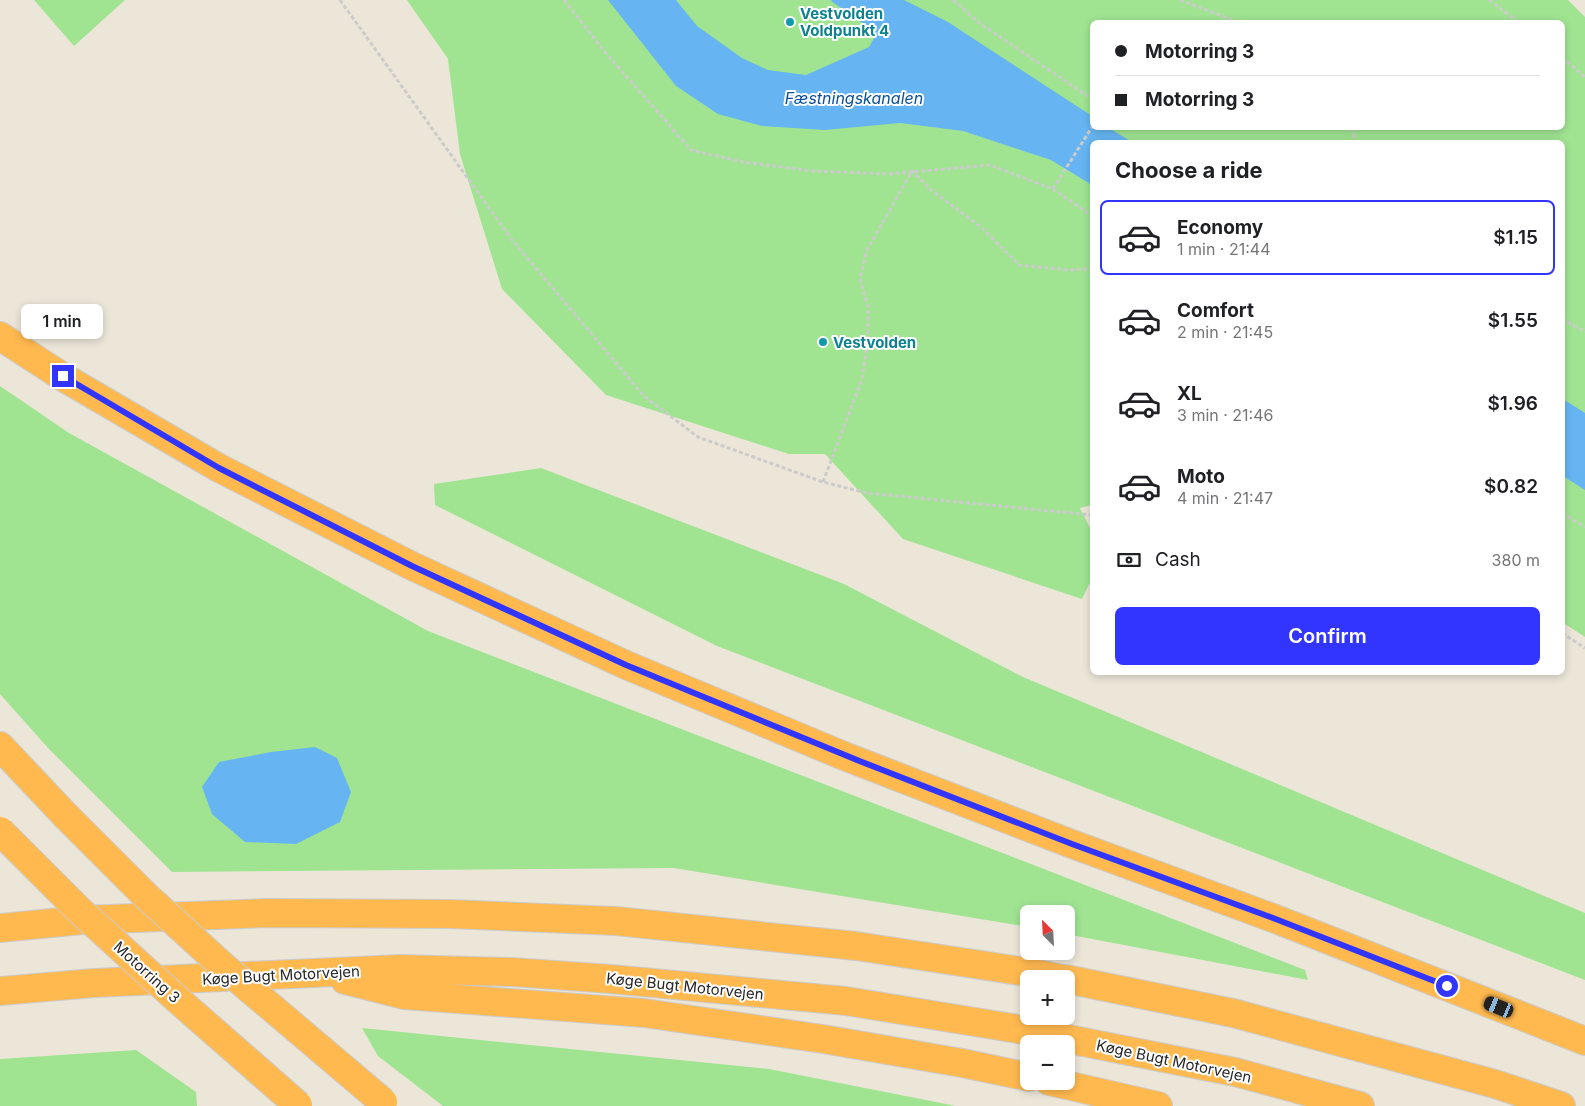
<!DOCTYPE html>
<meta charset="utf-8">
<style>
:root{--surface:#fff;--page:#f6f6f6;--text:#202124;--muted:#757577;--line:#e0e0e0;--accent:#3135ff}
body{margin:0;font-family:Inter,sans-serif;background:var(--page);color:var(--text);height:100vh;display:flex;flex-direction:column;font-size:19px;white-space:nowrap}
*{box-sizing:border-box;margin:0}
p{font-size:16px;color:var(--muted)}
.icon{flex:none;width:28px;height:28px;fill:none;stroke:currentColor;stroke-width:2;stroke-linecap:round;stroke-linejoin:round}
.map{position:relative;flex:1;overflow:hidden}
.side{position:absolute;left:1090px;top:140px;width:475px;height:535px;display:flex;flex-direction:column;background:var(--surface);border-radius:8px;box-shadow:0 2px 8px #0003}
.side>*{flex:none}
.banner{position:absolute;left:1090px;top:20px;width:475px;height:110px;border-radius:8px;box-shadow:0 2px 8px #0003;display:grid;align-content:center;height:110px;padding:0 25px;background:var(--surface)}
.needle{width:32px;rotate:336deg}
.buttons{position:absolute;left:1020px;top:905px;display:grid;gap:10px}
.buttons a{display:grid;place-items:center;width:55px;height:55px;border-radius:8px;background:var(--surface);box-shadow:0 2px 8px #0003;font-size:25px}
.end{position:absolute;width:22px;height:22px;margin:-11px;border:6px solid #3135ff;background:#fff;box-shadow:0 0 0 2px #fff}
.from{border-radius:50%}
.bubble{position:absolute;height:35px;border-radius:8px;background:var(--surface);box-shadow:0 2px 8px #0003;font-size:16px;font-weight:600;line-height:35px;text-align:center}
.car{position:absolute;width:15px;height:30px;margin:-15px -8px;border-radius:6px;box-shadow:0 0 4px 1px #0007;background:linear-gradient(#222 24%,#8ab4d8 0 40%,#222 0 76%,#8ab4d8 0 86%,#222 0)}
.banner b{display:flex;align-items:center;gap:18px;height:48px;font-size:19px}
.banner b+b{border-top:1px solid var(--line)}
.banner i{width:12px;height:12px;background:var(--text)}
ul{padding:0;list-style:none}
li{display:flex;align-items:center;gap:15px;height:75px;margin:0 10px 8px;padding:0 15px;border:2px solid transparent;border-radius:8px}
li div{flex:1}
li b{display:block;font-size:19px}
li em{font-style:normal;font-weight:600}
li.current{border-color:var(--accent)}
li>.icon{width:45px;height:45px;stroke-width:1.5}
h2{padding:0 25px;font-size:22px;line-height:60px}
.pay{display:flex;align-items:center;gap:12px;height:55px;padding:0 25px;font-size:19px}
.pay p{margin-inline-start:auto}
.button{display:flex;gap:10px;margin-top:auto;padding:10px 25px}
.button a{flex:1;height:58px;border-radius:8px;background:var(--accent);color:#fff;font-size:20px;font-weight:600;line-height:58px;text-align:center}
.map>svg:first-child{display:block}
</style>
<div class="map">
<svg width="1585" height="1106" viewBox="0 0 1585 1106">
<rect width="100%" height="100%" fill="#ebe6d8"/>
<path fill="#a0e492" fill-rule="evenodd" d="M34 0H125L74 46Z
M407 0H1568L1585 17V637L1562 622V142H1092V505L1080 508 1092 532V578L1082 599 903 539 825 454H789L606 395 502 289 460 154 448 59ZM1092 22H1562V128H1092Z
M0 386 69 433 428 631 1305 970 1308 980 1066 934V914H1029V927L674 868 172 872 48 748 0 694Z
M541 468 844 584 1023 677 1585 913V980L717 646 435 505 434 484Z
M362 1028 769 1069 956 1106H443L378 1056Z
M136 1050 196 1092 197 1106H0V1059Z"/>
<path fill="#66b5f2" d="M608 0H676L697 26 742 58 768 70 806 75 869 47 877 33 831 1 832 0H904L948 22 1092 116V128H1109L1132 142H1092V185L1051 160 963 131 900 123 825 130 762 126 718 114 676 86Z
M1563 399 1585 413V490L1563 476Z
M315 747 337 758 351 792 340 822 296 844 245 842 212 814 202 787 219 762 271 752Z"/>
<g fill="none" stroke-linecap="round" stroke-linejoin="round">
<defs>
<path id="motorway" d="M0 336 63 377 219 468 412 566 626 665 844 756 1072 844 1273 918 1585 1041
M0 746 65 815
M0 928 82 920 269 913 450 914 616 921 856 946 1033 973 1063 979
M1066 979 1233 1013 1495 1084 1561 1106
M345 980 404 995 644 1013 823 1039 962 1063 1029 1077
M0 991 94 983 400 969 512 972 611 979 846 1001 1018 1029 1235 1072 1360 1106
M1049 1081 1158 1106"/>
</defs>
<use href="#motorway" stroke="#cbcbcb" stroke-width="30"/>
<path stroke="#cbcbcb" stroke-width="3" stroke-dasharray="4 2.5" stroke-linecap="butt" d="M340 0 512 240 644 396 698 437 823 482 867 493 1092 515
M564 0 605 52 691 150 743 162 813 171 889 174 990 165 1053 189 1092 216
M953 0 981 24 1092 99
M1180 0 1238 22
M1489 0 1518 22
M1562 57 1585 77
M1351 128 1357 142
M1053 189 1092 127
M1562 319 1585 332
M823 482 862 379 868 340V307L860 278 867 250 912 171 930 189 982 228 1019 265 1067 270 1092 269
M1562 513 1585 527
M1562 633 1585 648"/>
<use href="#motorway" stroke="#ffb94f" stroke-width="28"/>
<defs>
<path id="motorway-bridge" d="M65 815 144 894 225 968 383 1102
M0 831 78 909 178 1000 298 1105"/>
</defs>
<use href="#motorway-bridge" stroke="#cbcbcb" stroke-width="30" stroke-linecap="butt"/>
<use href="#motorway-bridge" stroke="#ffb94f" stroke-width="28"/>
</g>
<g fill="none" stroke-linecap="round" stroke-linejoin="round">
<path stroke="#3135ff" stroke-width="6" d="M63 376 219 468 412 566 626 665 862 762 1072 844 1273 918 1447 986"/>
</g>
<g fill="#0f9aa8" stroke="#fff" stroke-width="2">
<circle cx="790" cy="22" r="5"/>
<circle cx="823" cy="342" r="5"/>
</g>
<g text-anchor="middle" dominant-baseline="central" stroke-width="4" stroke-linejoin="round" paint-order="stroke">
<g font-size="15" font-weight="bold" fill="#0d838f" stroke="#fff" text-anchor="start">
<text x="800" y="13">Vestvolden<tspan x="800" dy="17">Voldpunkt 4</tspan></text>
<text x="833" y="342">Vestvolden</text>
</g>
<g font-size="15" fill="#272727" stroke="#fff">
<text transform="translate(147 972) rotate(42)">Motorring 3</text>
<text transform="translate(281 975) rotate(-3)">Køge Bugt Motorvejen</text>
<text transform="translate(685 986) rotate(6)">Køge Bugt Motorvejen</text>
<text transform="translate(1174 1061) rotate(12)">Køge Bugt Motorvejen</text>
</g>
<g font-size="16" font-style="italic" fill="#09509a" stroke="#fff">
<text x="854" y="98">Fæstningskanalen</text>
</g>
</g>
</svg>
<div class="buttons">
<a><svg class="needle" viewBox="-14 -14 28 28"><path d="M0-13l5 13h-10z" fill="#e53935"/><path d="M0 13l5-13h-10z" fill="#757577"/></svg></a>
<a>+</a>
<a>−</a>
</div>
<i class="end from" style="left:1447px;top:986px"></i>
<i class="end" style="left:63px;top:376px"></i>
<div class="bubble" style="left:21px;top:304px;width:82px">1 min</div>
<i class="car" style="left:1499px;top:1007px;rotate:292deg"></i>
<div class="banner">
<b><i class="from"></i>Motorring 3</b>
<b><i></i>Motorring 3</b>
</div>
<section class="side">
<h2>Choose a ride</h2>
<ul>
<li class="current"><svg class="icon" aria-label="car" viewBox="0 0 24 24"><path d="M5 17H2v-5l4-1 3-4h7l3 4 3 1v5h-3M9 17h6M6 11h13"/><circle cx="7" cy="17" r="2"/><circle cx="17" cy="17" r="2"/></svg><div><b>Economy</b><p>1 min · 21:44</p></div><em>$1.15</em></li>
<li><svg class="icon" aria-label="car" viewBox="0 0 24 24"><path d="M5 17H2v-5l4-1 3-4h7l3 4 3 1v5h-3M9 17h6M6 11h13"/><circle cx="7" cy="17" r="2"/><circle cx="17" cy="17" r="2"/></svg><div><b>Comfort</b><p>2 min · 21:45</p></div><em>$1.55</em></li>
<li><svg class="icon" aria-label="car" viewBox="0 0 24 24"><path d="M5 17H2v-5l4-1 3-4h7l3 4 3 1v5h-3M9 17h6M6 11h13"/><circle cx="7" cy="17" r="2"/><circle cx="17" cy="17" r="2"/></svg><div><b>XL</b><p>3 min · 21:46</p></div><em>$1.96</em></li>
<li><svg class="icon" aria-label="car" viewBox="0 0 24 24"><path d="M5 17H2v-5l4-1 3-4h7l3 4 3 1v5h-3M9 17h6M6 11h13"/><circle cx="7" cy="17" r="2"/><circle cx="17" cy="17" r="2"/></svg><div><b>Moto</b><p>4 min · 21:47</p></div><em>$0.82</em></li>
</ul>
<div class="pay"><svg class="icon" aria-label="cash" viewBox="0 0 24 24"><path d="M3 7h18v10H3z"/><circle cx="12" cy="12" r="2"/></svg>Cash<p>380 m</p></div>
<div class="button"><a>Confirm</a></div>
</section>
</div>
